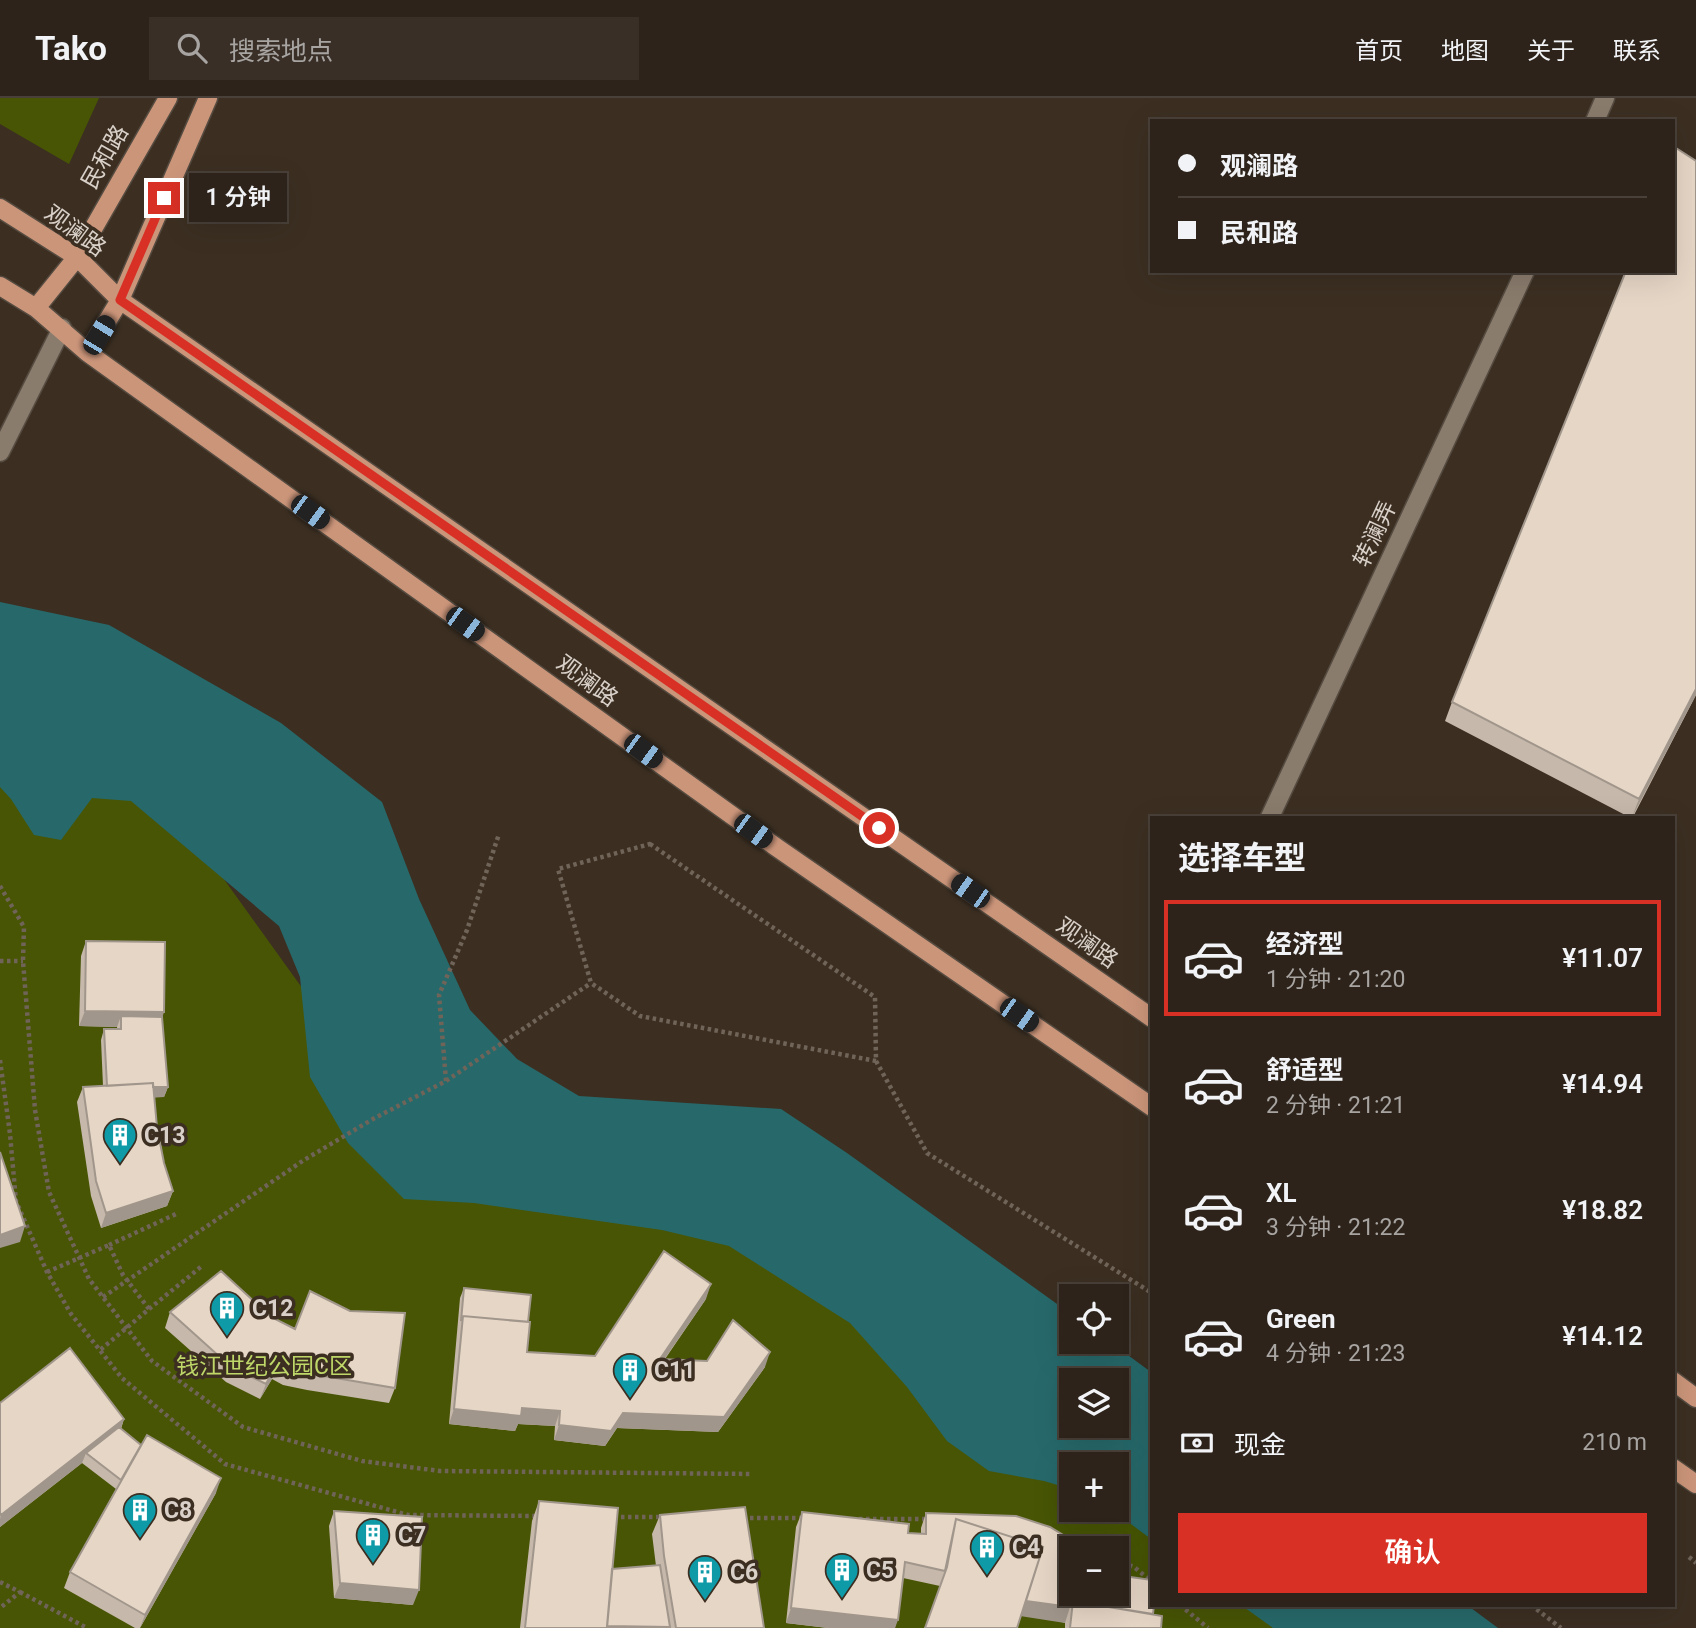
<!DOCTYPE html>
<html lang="zh">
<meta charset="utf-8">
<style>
:root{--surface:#2d231a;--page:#392f27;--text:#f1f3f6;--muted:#a7a4a2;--line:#484039;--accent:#d93025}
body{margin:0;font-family:Roboto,"Noto Sans SC",sans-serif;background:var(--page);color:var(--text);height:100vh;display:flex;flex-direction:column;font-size:26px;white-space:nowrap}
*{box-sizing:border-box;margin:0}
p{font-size:23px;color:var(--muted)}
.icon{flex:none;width:38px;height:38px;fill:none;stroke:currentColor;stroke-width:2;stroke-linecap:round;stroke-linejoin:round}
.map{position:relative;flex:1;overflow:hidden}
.details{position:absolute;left:1150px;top:718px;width:525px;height:791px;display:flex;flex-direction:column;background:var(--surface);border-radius:0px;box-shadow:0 7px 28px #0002,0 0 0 2px var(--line)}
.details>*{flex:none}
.guide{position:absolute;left:1150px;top:21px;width:525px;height:154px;border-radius:0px;box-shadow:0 7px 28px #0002,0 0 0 2px var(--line);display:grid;align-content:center;height:154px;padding:0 28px;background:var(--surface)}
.tools{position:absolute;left:1059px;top:1186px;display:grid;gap:14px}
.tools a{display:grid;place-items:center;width:70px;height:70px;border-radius:0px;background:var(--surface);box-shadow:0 7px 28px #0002,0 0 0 2px var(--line);font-size:35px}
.end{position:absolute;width:32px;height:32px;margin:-16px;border:9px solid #d93025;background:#fff;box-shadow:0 0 0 4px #fff}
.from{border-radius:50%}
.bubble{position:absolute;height:49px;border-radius:0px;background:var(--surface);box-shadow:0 7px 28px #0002,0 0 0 2px var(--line);font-size:23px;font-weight:600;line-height:49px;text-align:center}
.car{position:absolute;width:21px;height:42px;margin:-21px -10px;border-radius:9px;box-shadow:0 0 5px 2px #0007;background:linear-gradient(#222 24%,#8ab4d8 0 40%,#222 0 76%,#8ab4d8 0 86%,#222 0)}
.guide b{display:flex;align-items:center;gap:24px;height:66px;font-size:26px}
.guide b+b{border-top:2px solid var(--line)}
.guide i{width:18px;height:18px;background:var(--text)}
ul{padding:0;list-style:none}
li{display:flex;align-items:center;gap:21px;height:116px;margin:0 14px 10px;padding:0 14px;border:4px solid transparent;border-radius:0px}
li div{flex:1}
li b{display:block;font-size:26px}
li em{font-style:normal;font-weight:600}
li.on{border-color:var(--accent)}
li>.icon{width:63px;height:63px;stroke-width:1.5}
h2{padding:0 28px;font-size:32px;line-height:84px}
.pay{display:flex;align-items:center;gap:18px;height:77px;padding:0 28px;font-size:26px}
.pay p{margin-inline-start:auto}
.primary-button{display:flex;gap:14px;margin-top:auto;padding:14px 28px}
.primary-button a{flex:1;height:80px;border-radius:0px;background:var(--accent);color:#fff;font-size:28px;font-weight:600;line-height:80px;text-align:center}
header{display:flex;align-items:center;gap:42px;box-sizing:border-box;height:98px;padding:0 35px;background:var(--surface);border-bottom:2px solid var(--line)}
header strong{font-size:33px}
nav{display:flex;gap:38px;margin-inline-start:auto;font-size:24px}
.search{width:490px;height:63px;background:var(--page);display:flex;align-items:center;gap:18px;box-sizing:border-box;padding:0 24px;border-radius:0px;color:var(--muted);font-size:26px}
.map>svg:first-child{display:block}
</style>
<header>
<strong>Tako</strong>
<div class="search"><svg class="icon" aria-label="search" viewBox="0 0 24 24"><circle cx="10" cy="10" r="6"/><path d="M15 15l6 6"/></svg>搜索地点</div>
<nav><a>首页</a><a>地图</a><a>关于</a><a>联系</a></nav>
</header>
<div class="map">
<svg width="1696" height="1530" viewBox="0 0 1696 1530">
<rect width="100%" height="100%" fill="#3c2f22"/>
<path fill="#475505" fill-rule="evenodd" d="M0 0H99L69 66 0 26Z
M0 598 97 605 426 1062 717 1117 1071 1367V1412H1116L1151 1426 1152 1507H1251L1280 1530H0ZM1071 1451H1116V1496H1071Z"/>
<path fill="#27696b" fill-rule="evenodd" d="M0 504 109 527 281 625 382 704 419 801 470 912 517 961 579 998 781 1011 847 1055 1071 1216V1244H1110L1151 1274V1441L1112 1412H1116V1367H1071V1391L1044 1383 989 1373 947 1343 907 1289 850 1225 729 1148 662 1132 474 1105 404 1101 348 1045 310 979 300 879 279 828 131 703 92 700 61 742 34 737 11 701 0 689ZM1071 1283H1116V1328H1071Z
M1241 1507H1467L1498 1530H1273Z"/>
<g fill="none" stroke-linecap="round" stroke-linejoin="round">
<defs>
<path id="minor" d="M1595 23 1605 0
M0 354 62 230
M1270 719 1525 173"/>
<path id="major" d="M0 110 77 159 120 202 1152 920
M0 188 36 210 88 255 776 749 1152 1009
M36 210 77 159 168 0
M88 255 120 202 208 0
M1673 1283 1696 1300
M1673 1370 1696 1386"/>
</defs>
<use href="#minor" stroke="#554b40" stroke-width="21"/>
<use href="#major" stroke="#554b40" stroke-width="21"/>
<path stroke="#706459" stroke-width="4.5" stroke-dasharray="3.5 3.5" stroke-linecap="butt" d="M650 746 875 899 876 963 640 918 591 885 558 771Z
M0 788 24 829 23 863 35 1012 49 1094 89 1181 152 1263 243 1329 362 1363 440 1373 752 1376
M0 863H23
M0 962 10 1036 16 1103 47 1174 71 1216 122 1280 225 1366 408 1417 538 1418
M876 963 927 1055 1152 1195
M446 983 439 897 467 832 499 736
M109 1147 176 1116
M103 1199 304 1062 373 1021 446 983 591 885
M149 1211 202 1168
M614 1419H664
M743 1420H804
M859 1421H927
M1071 1443 1090 1451
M1689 1459 1696 1465
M1116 1462 1134 1469 1152 1484
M0 1484 20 1494 0 1510
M20 1494 87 1530
M1180 1507 1208 1530
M1531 1507 1561 1530"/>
<use href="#minor" stroke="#8a7c6d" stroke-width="18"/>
<use href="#major" stroke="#cb957a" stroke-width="18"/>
<path stroke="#706459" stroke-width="4.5" stroke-dasharray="3.5 3.5" stroke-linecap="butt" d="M47 1174 109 1147 123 1177 149 1211 99 1253"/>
</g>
<path fill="#c6b8aa" d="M1696 597 1633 719H1629L1445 623 1452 604Z
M86 843 162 919 168 989 164 999H154L157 1029 164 1065 173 1093 167 1108 101 1130 91 1098 77 1004 83 989 103 988 101 942 104 931H117V929L79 928 81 858Z
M464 1190 527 1254 595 1258 706 1201 665 1261 765 1269 718 1334 617 1330 605 1348 554 1342 555 1328 518 1326 515 1333 449 1326 460 1200Z
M170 1214 271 1219 395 1290 389 1305 307 1292 283 1287 272 1281 260 1301 226 1284 165 1230Z
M0 1305 124 1321 121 1331 141 1347 216 1395 140 1530H135L64 1490 70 1474 116 1391 82 1365 0 1429Z
M539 1403 612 1471 656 1468 652 1436 660 1417 764 1530H520L532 1423Z
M334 1413 413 1507 334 1500 329 1428Z
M802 1414 908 1435 921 1436V1430L926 1415 1071 1496 1153 1516 1161 1530H1065V1525L940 1488 903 1480 895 1530H828L786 1525 796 1429Z"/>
<path fill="#a1968b" d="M1696 591V597L1632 719 1639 701Z
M85 913 164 914 159 930 121 918 117 929 79 928Z
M168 989 164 999 104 1003 107 993Z
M173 1093 167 1108 101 1130 106 1115Z
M25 1128 20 1144 0 1150V1137Z
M711 1186 706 1201 654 1276 660 1261Z
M770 1254 765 1269 718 1334 617 1330 605 1348 554 1342 559 1327Z
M277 1265 272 1281 260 1301 266 1286Z
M522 1310 560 1313 555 1328 518 1326 515 1333 449 1326 454 1311Z
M124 1321 119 1336 86 1355 82 1365 0 1429V1421L1 1417Z
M221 1380 216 1395 140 1530 145 1517Z
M340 1485 419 1492 413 1507 334 1500Z
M1025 1503 1070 1509 1065 1525 1020 1518Z
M791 1510 898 1522 895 1530H828L786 1525Z
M606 1528 670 1529 669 1530H605Z"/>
<path fill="#e6d6c6" stroke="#a1968b" stroke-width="2" d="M1676 50 1696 63V591L1639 701 1452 604 1626 173H1673V58Z
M86 843 165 844 164 914 85 913Z
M121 918 162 919 168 989H153V985L107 988 104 931H121Z
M153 985 157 1029 164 1065 173 1093 106 1115 96 1083 83 989Z
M0 1054 25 1128 0 1137Z
M664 1153 711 1186 660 1261 707 1263 733 1222 770 1254 724 1319 623 1315 611 1333 559 1327 560 1313 522 1310 521 1318 454 1311 463 1218 530 1224 527 1254 595 1258Z
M221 1173 271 1219 295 1231 310 1193 350 1213 405 1215 395 1290 312 1276 288 1271 277 1265 266 1286 231 1269 170 1214Z
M464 1190 531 1197 528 1224 463 1218 461 1223Z
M70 1250 124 1321 1 1417 0 1415V1305Z
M119 1329 141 1347 121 1382 86 1355Z
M147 1337 221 1380 145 1517 70 1474Z
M539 1403 618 1410 607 1530H525Z
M745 1409 764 1530H676L664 1458 660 1417Z
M334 1413 422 1419 419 1492 340 1485Z
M802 1414 909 1426 908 1435 926 1436V1415L1016 1418 1050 1429 1086 1451H1071V1496H1116V1477L1152 1482V1507H1154L1153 1516 1073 1503 1070 1509 1026 1503 1043 1449 956 1421 945 1473 905 1464 898 1522 791 1510Z
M956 1421 1043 1449 1017 1530H925L947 1469Z
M660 1467 670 1529 607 1528 612 1471Z
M1073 1503 1162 1518 1161 1530H1070Z"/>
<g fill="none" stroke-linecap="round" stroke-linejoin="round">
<path stroke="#d93025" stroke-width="9" d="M164 100 120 202 879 730"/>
</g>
<defs>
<symbol id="building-pin" viewBox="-11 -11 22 30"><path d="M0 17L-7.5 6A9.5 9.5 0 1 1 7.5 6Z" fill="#0f9aa8" stroke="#3c2f22"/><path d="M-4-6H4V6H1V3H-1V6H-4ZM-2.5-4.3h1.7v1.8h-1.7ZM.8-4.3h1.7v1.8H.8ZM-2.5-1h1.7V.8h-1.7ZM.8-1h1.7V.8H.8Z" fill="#fff"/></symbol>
</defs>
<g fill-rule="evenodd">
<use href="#building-pin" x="101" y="1018" width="38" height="52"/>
<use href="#building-pin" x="208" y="1191" width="38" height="52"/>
<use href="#building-pin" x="611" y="1253" width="38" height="52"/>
<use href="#building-pin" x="121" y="1393" width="38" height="52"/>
<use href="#building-pin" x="354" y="1418" width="38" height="52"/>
<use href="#building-pin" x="968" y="1430" width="38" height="52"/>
<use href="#building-pin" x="823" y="1453" width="38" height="52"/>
<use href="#building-pin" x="686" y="1455" width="38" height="52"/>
</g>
<g text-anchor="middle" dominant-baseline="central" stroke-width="7" stroke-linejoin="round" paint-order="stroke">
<g font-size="23" fill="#d9d1c9" stroke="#3c2f22">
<text transform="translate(105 59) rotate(-60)">民和路</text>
<text transform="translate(75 133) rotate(36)">观澜路</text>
<text transform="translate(1375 436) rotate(-65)">转澜弄</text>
<text transform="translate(587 583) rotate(36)">观澜路</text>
<text transform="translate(1087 845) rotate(35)">观澜路</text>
</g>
<g font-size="23" font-weight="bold" fill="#d9d1c9" stroke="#3c2f22" text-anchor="start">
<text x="144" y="1037">C13</text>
<text x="252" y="1210">C12</text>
<text x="654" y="1272">C11</text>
<text x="164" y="1412">C8</text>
<text x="398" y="1437">C7</text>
<text x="1012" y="1449">C4</text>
<text x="866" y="1472">C5</text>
<text x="730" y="1474">C6</text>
</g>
<g font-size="23" fill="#bed768" stroke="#3c2f22">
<text x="264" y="1268">钱江世纪公园C区</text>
</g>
</g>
</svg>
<div class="tools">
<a><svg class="icon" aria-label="locate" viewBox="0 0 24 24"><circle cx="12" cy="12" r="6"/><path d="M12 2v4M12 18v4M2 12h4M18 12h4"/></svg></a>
<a><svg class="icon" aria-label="layers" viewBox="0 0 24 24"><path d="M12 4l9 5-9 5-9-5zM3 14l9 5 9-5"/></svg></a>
<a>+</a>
<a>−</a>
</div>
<i class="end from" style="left:879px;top:730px"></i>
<i class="end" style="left:164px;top:100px"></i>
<div class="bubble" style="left:189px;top:75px;width:98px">1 分钟</div>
<i class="car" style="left:99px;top:237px;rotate:31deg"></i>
<i class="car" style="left:310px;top:414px;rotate:126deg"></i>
<i class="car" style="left:465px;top:526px;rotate:126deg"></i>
<i class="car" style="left:643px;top:653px;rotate:126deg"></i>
<i class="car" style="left:753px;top:733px;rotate:126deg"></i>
<i class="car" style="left:970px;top:793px;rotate:305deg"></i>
<i class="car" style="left:1019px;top:917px;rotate:125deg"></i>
<div class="guide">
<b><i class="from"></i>观澜路</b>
<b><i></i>民和路</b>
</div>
<section class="details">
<h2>选择车型</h2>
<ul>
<li class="on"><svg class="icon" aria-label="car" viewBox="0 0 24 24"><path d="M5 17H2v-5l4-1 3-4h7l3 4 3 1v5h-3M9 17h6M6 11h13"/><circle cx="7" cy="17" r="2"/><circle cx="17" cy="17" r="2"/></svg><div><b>经济型</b><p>1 分钟 · 21:20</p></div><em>¥11.07</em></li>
<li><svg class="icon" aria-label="car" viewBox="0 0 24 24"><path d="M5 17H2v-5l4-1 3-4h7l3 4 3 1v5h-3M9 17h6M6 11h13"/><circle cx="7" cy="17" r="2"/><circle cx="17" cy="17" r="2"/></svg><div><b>舒适型</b><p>2 分钟 · 21:21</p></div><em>¥14.94</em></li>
<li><svg class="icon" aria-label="car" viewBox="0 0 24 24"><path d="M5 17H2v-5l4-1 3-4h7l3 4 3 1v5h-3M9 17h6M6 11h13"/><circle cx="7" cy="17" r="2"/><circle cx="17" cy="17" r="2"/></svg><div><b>XL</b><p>3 分钟 · 21:22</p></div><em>¥18.82</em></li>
<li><svg class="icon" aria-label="car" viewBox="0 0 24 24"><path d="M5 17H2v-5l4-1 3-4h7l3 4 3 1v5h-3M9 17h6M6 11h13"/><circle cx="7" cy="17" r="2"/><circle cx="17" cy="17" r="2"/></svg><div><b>Green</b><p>4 分钟 · 21:23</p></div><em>¥14.12</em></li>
</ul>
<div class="pay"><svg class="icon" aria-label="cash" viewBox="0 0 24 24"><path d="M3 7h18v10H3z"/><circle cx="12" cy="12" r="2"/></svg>现金<p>210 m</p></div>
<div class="primary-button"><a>确认</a></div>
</section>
</div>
